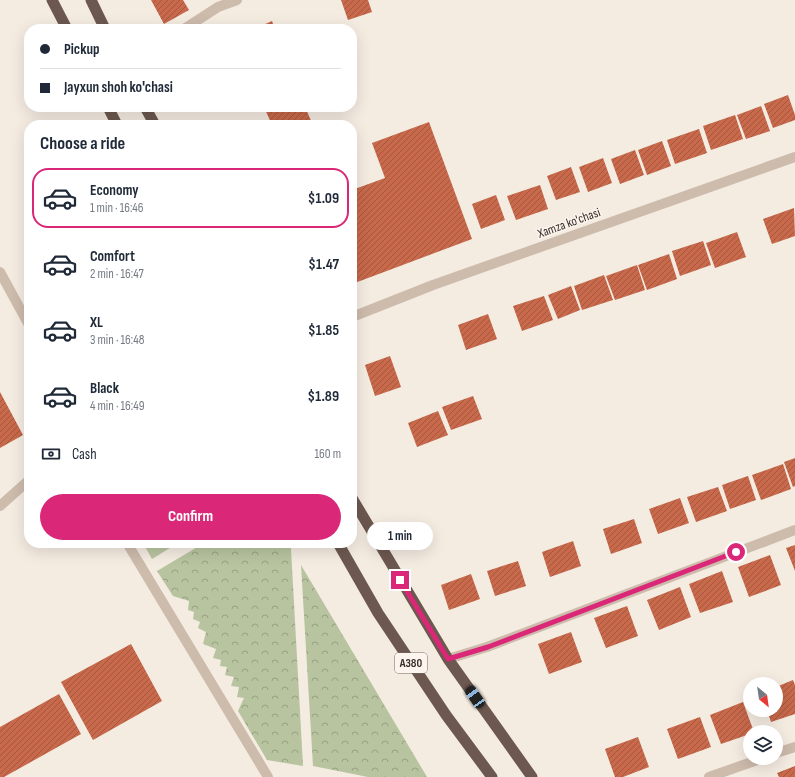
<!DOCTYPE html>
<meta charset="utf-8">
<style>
:root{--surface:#fff;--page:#f6f6f7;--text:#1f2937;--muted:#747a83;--line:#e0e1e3;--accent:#db2777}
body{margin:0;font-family:"Sofia Sans Condensed",sans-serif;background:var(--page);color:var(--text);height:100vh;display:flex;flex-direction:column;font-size:15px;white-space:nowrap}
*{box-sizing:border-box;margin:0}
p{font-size:13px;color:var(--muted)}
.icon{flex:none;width:22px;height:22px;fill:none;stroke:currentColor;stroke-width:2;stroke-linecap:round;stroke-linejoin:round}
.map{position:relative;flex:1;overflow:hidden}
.details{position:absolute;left:24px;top:120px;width:333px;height:428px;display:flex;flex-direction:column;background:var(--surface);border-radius:16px;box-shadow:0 4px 16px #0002}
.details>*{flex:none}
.top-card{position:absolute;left:24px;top:24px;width:333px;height:88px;border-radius:16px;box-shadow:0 4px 16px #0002;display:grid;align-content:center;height:88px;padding:0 16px;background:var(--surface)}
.needle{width:26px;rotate:151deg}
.buttons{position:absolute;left:743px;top:677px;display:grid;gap:8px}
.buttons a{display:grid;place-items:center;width:40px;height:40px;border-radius:50%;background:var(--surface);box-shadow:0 4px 16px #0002;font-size:20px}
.end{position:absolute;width:18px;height:18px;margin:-9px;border:5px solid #db2777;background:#fff;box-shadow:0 0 0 2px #fff}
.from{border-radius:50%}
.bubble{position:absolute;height:28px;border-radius:14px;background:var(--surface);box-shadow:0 4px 16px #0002;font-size:13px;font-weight:700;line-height:28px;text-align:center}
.car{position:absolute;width:12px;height:24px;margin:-12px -6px;border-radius:5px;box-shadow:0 0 3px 1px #0007;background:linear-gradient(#222 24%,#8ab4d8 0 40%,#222 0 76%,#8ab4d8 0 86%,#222 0)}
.top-card b{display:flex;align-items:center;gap:14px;height:38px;font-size:15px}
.top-card b+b{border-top:1px solid var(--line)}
.top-card i{width:10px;height:10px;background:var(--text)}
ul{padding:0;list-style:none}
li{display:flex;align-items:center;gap:12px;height:60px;margin:0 8px 6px;padding:0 8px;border:2px solid transparent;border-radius:16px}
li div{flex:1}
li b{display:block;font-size:15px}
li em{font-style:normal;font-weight:700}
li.current{border-color:var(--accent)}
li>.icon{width:36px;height:36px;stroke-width:1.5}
h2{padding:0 16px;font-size:18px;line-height:48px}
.pay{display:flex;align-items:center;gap:10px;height:44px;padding:0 16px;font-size:15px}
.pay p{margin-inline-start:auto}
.action{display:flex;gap:8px;margin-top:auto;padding:8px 16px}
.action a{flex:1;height:46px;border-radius:24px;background:var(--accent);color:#fff;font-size:16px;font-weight:700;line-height:46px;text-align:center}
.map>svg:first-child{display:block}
</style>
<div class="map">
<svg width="795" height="777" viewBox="0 0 795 777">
<defs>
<pattern id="forest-crowns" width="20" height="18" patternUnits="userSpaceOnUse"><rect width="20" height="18" fill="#b8c4a0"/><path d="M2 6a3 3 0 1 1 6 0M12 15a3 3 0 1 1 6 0" fill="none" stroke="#97a083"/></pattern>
<pattern id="building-hatch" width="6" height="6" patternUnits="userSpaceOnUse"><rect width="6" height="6" fill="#c8694b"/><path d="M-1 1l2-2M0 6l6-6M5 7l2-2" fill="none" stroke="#a4573f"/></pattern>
</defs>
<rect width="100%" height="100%" fill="#f4ebe1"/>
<path fill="#b8c4a0" d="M143 543H178L152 559Z"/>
<path fill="url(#forest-crowns)" d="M204 543H288L291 549 303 766 267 760 238 711 244 698 237 697 239 687 231 686 234 677 225 675 227 667 220 666 221 660 213 658 216 649 203 644 206 632 198 628 200 622 193 619 194 612 188 610 189 601 173 596 157 571Z
M301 565 427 777H368L313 766Z"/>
<path fill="url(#building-hatch)" d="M151 0H183L189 10 164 24Z
M341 0H368L372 12 348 20Z
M272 21 275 29H254Z
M788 95 795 115V120L773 128 764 104Z
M761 106 770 131 746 139 737 115Z
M264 107H305L313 125H272Z
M735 115 743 139 711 150 703 126Z
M429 122 472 239 352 284V190L385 178 372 143Z
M699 129 707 153 675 164 667 140Z
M662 141 671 166 647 175 638 150Z
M635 150 644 175 620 184 611 159Z
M603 158 612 183 588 192 579 167Z
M571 167 580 192 556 200 547 176Z
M540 185 548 209 516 220 507 196Z
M496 195 505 220 481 229 472 204Z
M794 208 795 236 772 244 763 219Z
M737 232 746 257 715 268 706 243Z
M703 241 711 265 680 276 672 251Z
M669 254 677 279 647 290 638 265Z
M637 265 645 290 615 300 606 276Z
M604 275 613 300 582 310 574 286Z
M571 286 580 310 558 319 548 295Z
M544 296 553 320 522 331 513 306Z
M488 314 497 339 466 350 458 325Z
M390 356 401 387 375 396 365 365Z
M0 392 23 435 0 448Z
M473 396 482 419 451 430 442 407Z
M438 411 448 435 417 447 408 423Z
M795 458V486L793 487 784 462Z
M783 464 791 489 761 500 752 475Z
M748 476 756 500 730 509 722 485Z
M718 487 727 511 696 522 687 497Z
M680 498 689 523 658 534 649 509Z
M634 519 642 543 611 554 603 529Z
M573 541 581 566 550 577 542 552Z
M795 545V571L786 548Z
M770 555 781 585 749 597 738 567Z
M518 561 526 586 495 596 487 571Z
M722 571 733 602 700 613 689 584Z
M471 574 480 599 449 610 441 585Z
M680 587 691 617 659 630 647 600Z
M627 606 638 636 606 648 594 618Z
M571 632 582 662 549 674 538 644Z
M131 644 162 701 93 740 61 682Z
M793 680 795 685V714L771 722 767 710H776V687Z
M59 694 81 734 4 777H0V727Z
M743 702 754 732H750V734L721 744 710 715Z
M700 717 711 747 678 759 667 729Z
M638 737 649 767 623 777H615L605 749Z
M795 766V777H779L777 773Z"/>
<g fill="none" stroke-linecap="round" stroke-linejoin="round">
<path stroke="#cdbbac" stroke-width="10" d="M184 29 218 7 237 0
M0 272 29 325
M127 543 268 777
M448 659 487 647 795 530
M776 753 795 747
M709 777 763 758"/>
<path stroke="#cdbbac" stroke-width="10" d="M352 317 433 285 795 157
M0 506 29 480"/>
<path stroke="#6c584f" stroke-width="11" d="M52 0 67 29
M91 0 105 29
M108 107 117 125
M145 107 155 125
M352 498 448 659 532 777
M338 543 378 613 446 715 492 777"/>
</g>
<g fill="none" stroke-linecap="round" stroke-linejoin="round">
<path stroke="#db2777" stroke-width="5" d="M400 580 448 659 488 647 736 552"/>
</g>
<g text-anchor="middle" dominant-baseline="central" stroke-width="3" stroke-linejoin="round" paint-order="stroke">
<rect fill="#fbf5ee" stroke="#756b66" stroke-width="1" x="395" y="653" width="32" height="20" rx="3"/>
<g font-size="12" font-weight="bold" fill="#3b302b">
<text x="411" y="663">A380</text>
</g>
<g font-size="13" fill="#3b302b" stroke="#fbf5ee">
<text transform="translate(569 223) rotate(-20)">Xamza ko'chasi</text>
</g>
</g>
</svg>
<div class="buttons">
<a><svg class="needle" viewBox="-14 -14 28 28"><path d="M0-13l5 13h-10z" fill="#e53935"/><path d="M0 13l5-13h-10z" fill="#747a83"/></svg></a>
<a><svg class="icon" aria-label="layers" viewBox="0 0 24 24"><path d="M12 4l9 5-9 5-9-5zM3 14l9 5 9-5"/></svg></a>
</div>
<i class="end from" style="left:736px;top:552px"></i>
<i class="end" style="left:400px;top:580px"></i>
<div class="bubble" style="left:367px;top:522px;width:66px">1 min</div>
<i class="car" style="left:475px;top:697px;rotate:325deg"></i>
<div class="top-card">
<b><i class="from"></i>Pickup</b>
<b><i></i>Jayxun shoh ko'chasi</b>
</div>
<section class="details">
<h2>Choose a ride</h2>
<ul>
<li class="current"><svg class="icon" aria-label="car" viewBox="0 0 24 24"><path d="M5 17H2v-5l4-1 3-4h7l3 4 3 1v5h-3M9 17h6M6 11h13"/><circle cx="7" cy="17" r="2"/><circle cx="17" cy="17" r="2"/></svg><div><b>Economy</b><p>1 min · 16:46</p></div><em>$1.09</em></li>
<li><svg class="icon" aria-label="car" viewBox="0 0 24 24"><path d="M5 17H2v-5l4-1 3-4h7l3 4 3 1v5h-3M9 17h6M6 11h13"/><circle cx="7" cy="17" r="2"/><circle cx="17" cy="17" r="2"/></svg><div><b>Comfort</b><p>2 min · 16:47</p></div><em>$1.47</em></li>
<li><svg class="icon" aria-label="car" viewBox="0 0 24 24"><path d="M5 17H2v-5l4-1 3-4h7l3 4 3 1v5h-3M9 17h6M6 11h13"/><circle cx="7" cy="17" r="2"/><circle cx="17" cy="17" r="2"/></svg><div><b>XL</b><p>3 min · 16:48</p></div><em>$1.85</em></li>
<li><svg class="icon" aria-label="car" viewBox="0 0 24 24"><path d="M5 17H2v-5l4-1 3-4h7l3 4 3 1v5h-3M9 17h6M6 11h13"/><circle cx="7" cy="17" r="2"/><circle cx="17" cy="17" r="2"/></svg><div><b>Black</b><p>4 min · 16:49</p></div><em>$1.89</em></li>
</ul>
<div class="pay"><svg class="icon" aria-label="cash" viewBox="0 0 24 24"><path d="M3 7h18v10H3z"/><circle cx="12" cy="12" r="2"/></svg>Cash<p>160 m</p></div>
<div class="action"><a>Confirm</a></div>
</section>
</div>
